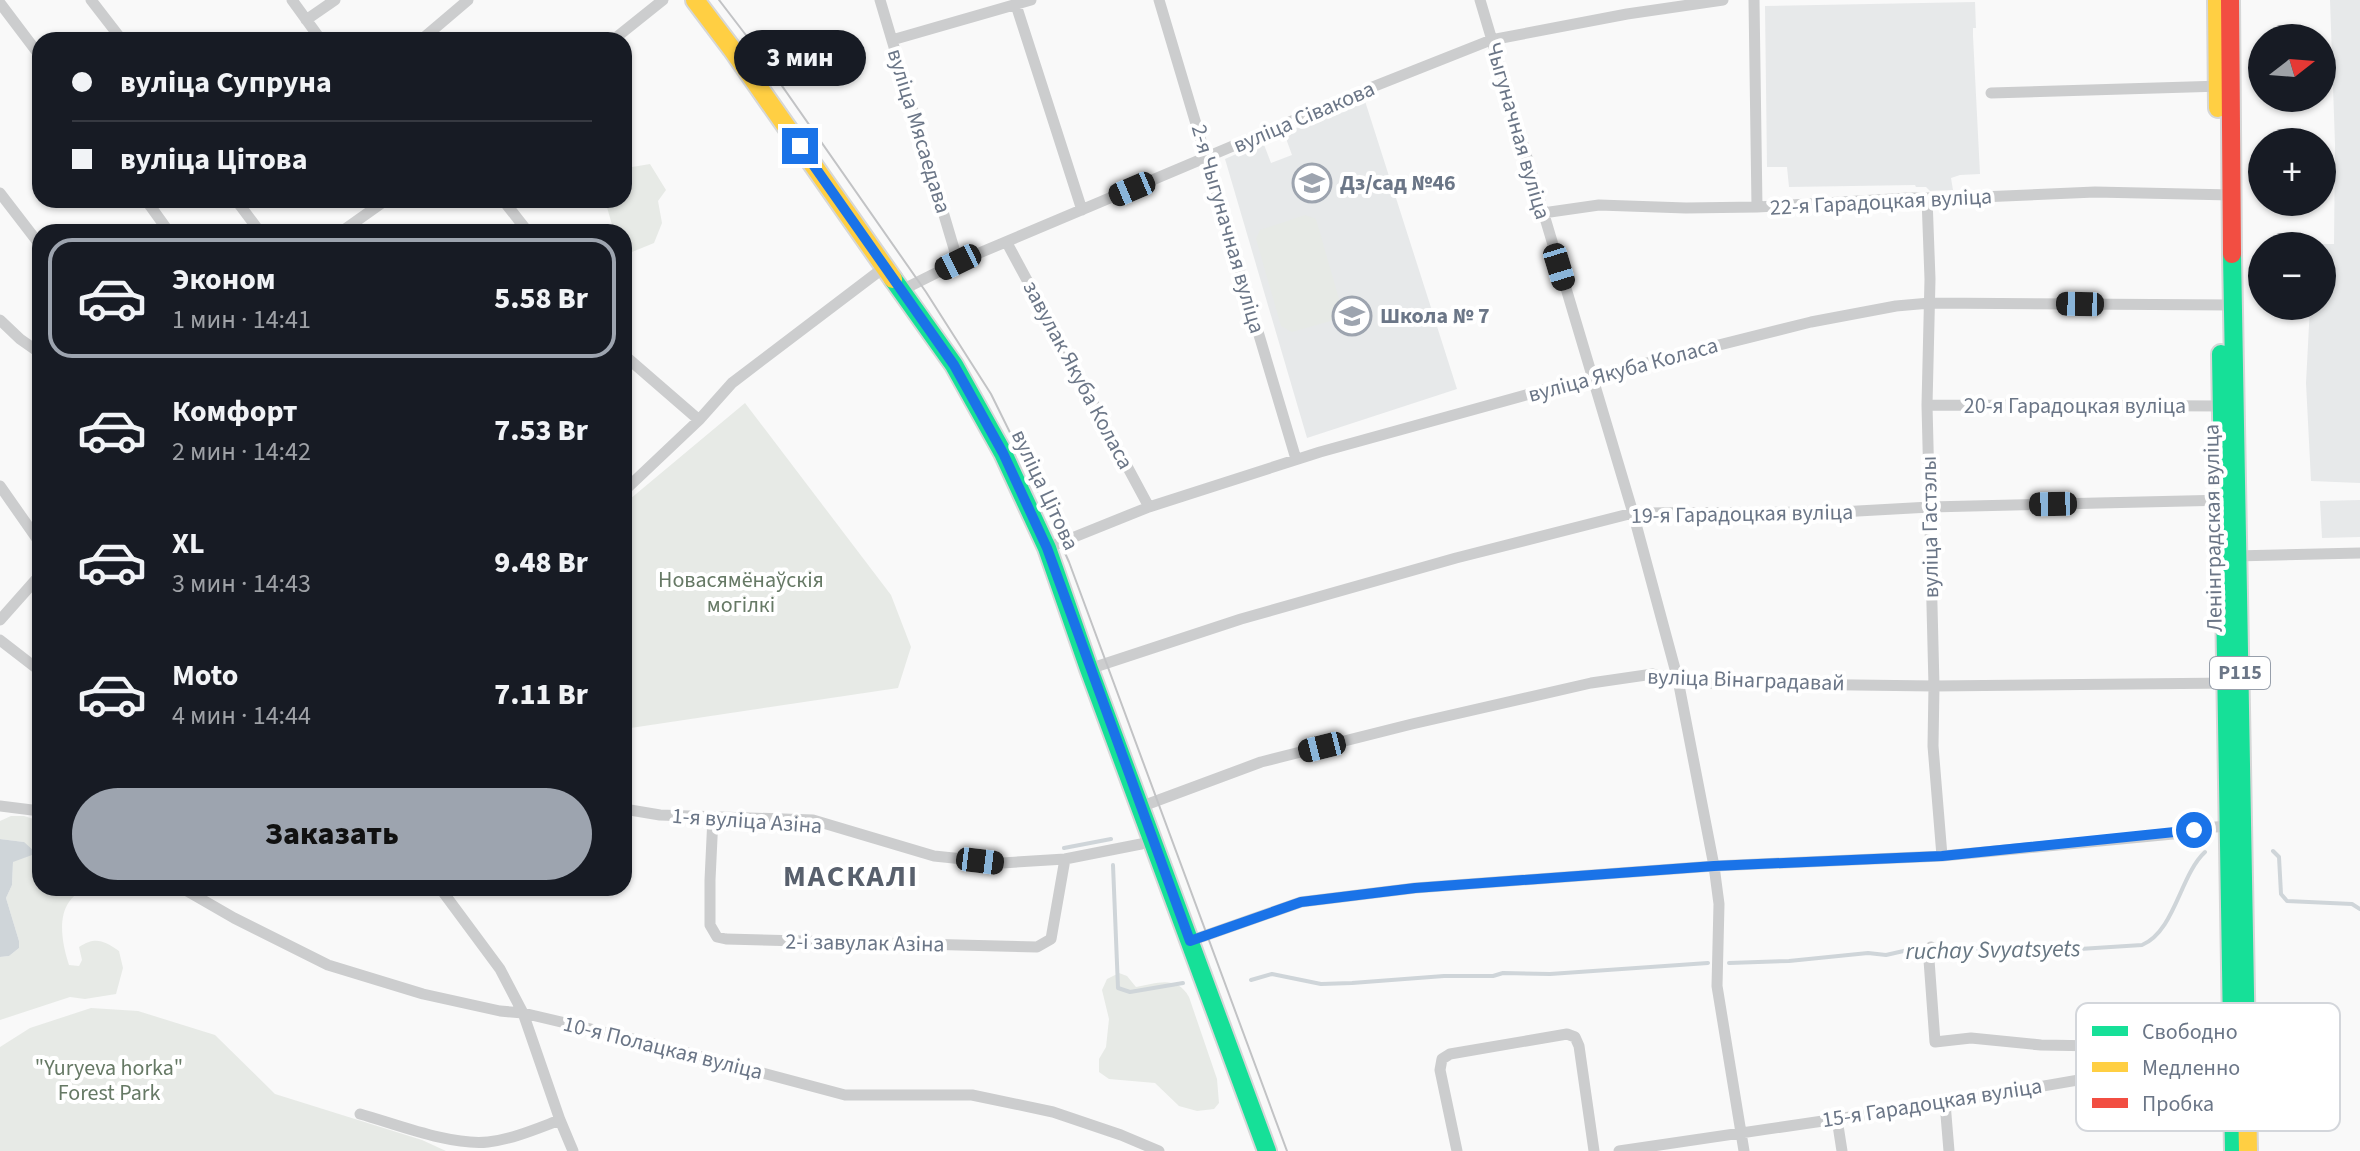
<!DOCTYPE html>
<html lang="ru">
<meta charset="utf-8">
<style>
:root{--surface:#171b24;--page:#242831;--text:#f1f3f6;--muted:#9ea1a6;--line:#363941;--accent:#9da4af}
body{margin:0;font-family:"Source Sans 3",sans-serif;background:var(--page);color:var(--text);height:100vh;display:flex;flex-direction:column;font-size:30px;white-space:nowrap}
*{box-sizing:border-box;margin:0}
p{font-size:26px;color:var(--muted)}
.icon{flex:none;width:44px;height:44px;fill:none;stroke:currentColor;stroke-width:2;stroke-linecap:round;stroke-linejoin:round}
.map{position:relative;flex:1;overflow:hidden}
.drawer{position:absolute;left:32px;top:224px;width:600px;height:672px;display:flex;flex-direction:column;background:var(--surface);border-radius:24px;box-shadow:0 2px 6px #0004}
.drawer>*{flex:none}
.hud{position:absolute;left:32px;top:32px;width:600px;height:176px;border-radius:24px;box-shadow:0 2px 6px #0004;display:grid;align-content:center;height:176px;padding:0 40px;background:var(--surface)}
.needle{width:52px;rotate:73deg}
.fabs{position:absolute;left:2248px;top:24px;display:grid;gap:16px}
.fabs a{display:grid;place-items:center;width:88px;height:88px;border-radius:50%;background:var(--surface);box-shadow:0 2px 6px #0004;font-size:40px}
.end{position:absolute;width:36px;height:36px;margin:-18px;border:10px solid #1a73e8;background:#fff;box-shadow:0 0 0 4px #fff}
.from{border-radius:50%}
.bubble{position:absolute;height:56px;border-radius:28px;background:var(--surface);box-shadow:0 2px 6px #0004;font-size:26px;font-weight:800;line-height:56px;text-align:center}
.car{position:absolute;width:24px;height:48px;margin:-24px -12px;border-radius:10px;box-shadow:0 0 6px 2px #0007;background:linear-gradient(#222 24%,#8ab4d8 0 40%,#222 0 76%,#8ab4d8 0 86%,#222 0)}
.hud b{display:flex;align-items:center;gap:28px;height:76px;font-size:30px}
.hud b+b{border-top:2px solid var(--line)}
.hud i{width:20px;height:20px;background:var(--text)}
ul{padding:14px 0 0;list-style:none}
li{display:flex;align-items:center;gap:24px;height:120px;margin:0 16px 12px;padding:0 24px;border:4px solid transparent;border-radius:24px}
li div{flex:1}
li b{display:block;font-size:30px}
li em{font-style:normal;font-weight:800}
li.selected{border-color:var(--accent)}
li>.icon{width:72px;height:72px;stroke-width:1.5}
.cta{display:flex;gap:16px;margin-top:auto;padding:16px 40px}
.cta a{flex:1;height:92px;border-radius:48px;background:var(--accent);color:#111;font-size:32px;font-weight:800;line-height:92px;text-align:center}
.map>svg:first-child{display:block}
</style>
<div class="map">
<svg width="2360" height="1151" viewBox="0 0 2360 1151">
<rect width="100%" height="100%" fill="#f9f9f9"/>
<path fill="#e7e9ea" d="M2330 0H2360V483L2311 481 2306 383 2310 306H2322V246H2313V244H2334L2335 144Z
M1975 2 1976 28H1973V36L1980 174 1960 175 1951 178 1953 190 1930 191 1926 187H1916L1915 185 1789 187 1787 167H1767L1765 6Z
M1365 101 1457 389 1307 438 1225 159 1263 142 1271 163 1292 155 1284 133Z
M2360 500V537L2322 538 2320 501Z"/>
<path fill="#e7eae6" d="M624 164 632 167 650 164 666 190 658 201 662 223 654 243 632 252 624 247V232H614L605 200H624Z
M1305 215 1316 219 1343 313 1334 320 1292 332 1281 326 1256 239 1260 230Z
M745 403 891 595 911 647 898 688 624 729V504Z
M11 816H24L40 821V888H83C79 892 72 897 69 902 57 919 63 947 69 965L79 966 82 960 79 947C96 936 104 941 119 951L123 968 116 994 85 999 70 997 0 1020V957L9 956 19 948V941L6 898 12 885 13 862 24 842 0 839V821Z
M1119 973 1127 976 1136 987C1157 983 1177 975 1189 997L1217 1079 1219 1103 1214 1109 1197 1111 1179 1106 1155 1083 1109 1079 1099 1072V1059L1106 1047 1109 1019 1102 990 1107 979Z
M91 1008 138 1011 215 1035 275 1094 422 1140 446 1151H0V1047L30 1028Z"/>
<path fill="#cfd5d9" d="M0 839 24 842 34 851 32 855 13 862 12 885 6 898 19 941V948L9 956 0 957Z"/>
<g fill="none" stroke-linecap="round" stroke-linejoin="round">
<path stroke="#cfd5d9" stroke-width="4" d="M1064 848 1111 839
M2273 851 2279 857 2281 894 2287 901 2352 904 2360 909
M1113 865 1118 988 1130 992 1183 983
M1729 963 1789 961 1868 953 1886 955 1908 950 1921 953 1976 948 2007 953 2033 952 2142 945C2175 931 2180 875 2205 852
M1251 980 1272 974 1321 984 1352 983 1444 976H1493L1503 973 1550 974 1708 963"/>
<defs>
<path id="fast" d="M2232 254 2246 1049
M893 279 954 365 1003 453 1047 548 1089 669 1267 1151
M2221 354 2234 1151"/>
<path id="slow" d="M695 0 732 49 893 279
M2217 0 2218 108
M2246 1049 2248 1151"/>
<path id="jam" d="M2230 0 2232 254"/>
</defs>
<use href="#fast" stroke="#d6d7d7" stroke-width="22"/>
<use href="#slow" stroke="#d6d7d7" stroke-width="22"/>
<use href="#jam" stroke="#d6d7d7" stroke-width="22"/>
<path stroke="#cccdce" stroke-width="11" d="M91 0 122 40
M292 0 321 40
M880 0 958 262
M1159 0 1296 459
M1480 0 1633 513 1678 680 1714 866 1719 904 1717 986 1744 1151
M1754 0 1757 207
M0 3 40 56
M1016 5 1082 210
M306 20 335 0
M421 40 468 0
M613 40 663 0
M892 40 1031 0
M1991 93 2222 86
M0 193 40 245
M1927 198 1930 279 1927 405 1934 686 1933 746 1942 856
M146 200 169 232
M236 200 260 232
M503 200 528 232
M1543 213 1599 205 1686 208 1757 207 1909 198H1957L2095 192 2232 195
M341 232 386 200
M1007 243 1149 507
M902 290 958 262 1375 86 1491 40 1627 14 1723 0
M0 320 20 339 40 353
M624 355 699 420
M1927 405 2227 406
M0 486 40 543
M624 491 699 420 732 383 886 266
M1047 548 1149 507 1320 452 1591 377 1811 322 1896 306 1930 303 2233 305
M2234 556 2360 553
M0 620 40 575
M0 640 40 671
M1089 669 1241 619 1456 558 1633 513 1840 512 1930 507 2228 500
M0 806 40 811
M1140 807 1261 762 1412 724 1591 683 1653 674 1694 683 1934 686 2231 683
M624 809 660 815 813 820 934 856 1002 863 1065 859 1141 844 1152 840
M713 817 710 880V925L717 937 726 939 1037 947 1051 939 1065 859
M182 888 234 918 328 965 423 994 500 1011 523 1013 654 1044 845 1095H972L1053 1112 1121 1135 1159 1151
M440 888 500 969 523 1013 560 1120 573 1151
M1190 941 1301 902 1415 888 1714 866 1942 856 2173 834 2215 827 2234 826
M1931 947 1929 960 1935 1042 1971 1038 2041 1045 2217 1048 2230 1050
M1945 1103 1949 1151
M360 1114C396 1124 451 1146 488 1142 513 1139 536 1129 560 1120
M1837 1119 1842 1151
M1457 1151 1440 1070 1442 1059 1450 1054 1567 1034 1575 1037 1579 1046 1594 1151
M1619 1151 1945 1103 2217 1056 2233 1050"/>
<use href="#fast" stroke="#16e098" stroke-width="18"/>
<use href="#slow" stroke="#ffcf43" stroke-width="18"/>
<use href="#jam" stroke="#f24e42" stroke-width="18"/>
<path stroke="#c2c3c5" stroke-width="2" d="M719 0 752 43 926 292 991 394 1024 461 1069 562 1287 1151"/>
</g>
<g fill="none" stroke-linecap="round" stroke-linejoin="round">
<path stroke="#1a73e8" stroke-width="10" d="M800 146 954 365 1003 453 1047 548 1190 941 1301 902 1415 888 1714 866 1942 856 2194 830"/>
</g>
<defs>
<symbol id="school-ring" viewBox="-11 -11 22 22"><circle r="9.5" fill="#fff" stroke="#9da4af" stroke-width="1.5"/><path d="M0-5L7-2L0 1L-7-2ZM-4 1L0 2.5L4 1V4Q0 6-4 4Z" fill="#9da4af"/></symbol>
</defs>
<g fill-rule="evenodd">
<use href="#school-ring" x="1290" y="161" width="44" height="44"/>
<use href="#school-ring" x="1330" y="294" width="44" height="44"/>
</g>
<g text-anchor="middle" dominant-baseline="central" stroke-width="8" stroke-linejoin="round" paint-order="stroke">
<rect fill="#fff" stroke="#979fab" stroke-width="2" x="2210" y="657" width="60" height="32" rx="6"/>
<g font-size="20" font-weight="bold" fill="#6b7687">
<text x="2240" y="673">Р115</text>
</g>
<g font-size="22" fill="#6b7687" stroke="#fff">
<text transform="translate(1304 117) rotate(-23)">вуліца Сівакова</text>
<text transform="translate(919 131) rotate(73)">вуліца Мясаедава</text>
<text transform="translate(1518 131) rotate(74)">Чыгуначная вуліца</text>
<text transform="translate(1881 202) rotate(-3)">22-я Гарадоцкая вуліца</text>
<text transform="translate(1228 229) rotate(74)">2-я Чыгуначная вуліца</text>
<text transform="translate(1623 370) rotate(-15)">вуліца Якуба Коласа</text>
<text transform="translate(1078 375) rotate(62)">завулак Якуба Коласа</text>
<text x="2075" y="406">20-я Гарадоцкая вуліца</text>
<text transform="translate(1045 490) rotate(65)">вуліца Цітова</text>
<text transform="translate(1742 514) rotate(-1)">19-я Гарадоцкая вуліца</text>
<text transform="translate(1930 527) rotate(-91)">вуліца Гастэлы</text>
<text transform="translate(2213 528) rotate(-91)">Ленінградская вуліца</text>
<text transform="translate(1746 680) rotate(2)">вуліца Вінаградавай</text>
<text transform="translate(747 821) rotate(4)">1-я вуліца Азіна</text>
<text transform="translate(865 943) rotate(1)">2-і завулак Азіна</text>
<text transform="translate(663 1048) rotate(14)">10-я Полацкая вуліца</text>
<text transform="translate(1932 1103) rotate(-9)">15-я Гарадоцкая вуліца</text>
</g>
<g font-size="22" font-weight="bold" fill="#6b7687" stroke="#fff" text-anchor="start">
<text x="1340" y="183">Дз/сад №46</text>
<text x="1380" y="316">Школа № 7</text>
</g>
<g font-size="22" fill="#667965" stroke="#fff">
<text x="741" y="580">Новасямёнаўскія<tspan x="741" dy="25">могілкі</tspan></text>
<text x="109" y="1068">"Yuryeva horka"<tspan x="109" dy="25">Forest Park</tspan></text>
</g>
<g font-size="24" font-style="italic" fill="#677682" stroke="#fff">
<text transform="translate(1993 950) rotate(-1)">ruchay Svyatsyets</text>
</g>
<g font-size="30" font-weight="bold" letter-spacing="2" fill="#58606d" stroke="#fff">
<text x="851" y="876">МАСКАЛІ</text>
</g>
</g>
<rect x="2076" y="1003" width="264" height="128" rx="12" fill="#fff" stroke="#d3d6db" stroke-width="2"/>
<rect x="2092" y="1026" width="36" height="10" fill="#16e098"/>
<rect x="2092" y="1062" width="36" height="10" fill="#ffcf43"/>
<rect x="2092" y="1098" width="36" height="10" fill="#f24e42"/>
<g font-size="22" fill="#6b7687">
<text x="2142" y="1039">Свободно</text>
<text x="2142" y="1075">Медленно</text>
<text x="2142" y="1111">Пробка</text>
</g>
</svg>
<div class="fabs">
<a><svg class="needle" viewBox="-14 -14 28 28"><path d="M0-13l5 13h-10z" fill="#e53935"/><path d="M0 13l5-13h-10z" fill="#9ea1a6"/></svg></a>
<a>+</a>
<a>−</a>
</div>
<i class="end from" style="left:2194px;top:830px"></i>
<i class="end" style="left:800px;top:146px"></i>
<div class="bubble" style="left:734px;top:30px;width:132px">3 мин</div>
<i class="car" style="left:1132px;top:189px;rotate:247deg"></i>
<i class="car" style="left:958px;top:262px;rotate:244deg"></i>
<i class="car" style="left:1559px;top:267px;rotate:163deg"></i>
<i class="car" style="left:2080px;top:304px;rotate:271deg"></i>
<i class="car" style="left:2053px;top:504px;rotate:269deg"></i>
<i class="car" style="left:1322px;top:747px;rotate:256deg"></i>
<i class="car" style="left:980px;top:861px;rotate:97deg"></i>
<div class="hud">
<b><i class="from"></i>вуліца Супруна</b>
<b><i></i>вуліца Цітова</b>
</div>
<section class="drawer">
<ul>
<li class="selected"><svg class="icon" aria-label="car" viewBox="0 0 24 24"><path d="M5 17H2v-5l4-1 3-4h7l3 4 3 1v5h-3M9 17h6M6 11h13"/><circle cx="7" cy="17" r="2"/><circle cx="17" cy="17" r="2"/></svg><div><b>Эконом</b><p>1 мин · 14:41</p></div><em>5.58 Br</em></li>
<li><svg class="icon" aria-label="car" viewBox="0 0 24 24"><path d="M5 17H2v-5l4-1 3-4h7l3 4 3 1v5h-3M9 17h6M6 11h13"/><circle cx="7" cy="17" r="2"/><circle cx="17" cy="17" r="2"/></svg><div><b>Комфорт</b><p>2 мин · 14:42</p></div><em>7.53 Br</em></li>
<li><svg class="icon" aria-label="car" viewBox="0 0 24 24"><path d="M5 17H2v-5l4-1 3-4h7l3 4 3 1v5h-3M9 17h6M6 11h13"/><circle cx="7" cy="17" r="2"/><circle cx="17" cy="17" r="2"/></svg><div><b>XL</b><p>3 мин · 14:43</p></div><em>9.48 Br</em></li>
<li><svg class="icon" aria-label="car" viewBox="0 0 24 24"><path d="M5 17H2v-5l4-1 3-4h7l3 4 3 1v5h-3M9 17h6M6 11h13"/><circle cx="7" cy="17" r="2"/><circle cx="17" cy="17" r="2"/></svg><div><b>Moto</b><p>4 мин · 14:44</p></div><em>7.11 Br</em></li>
</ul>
<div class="cta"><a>Заказать</a></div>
</section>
</div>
